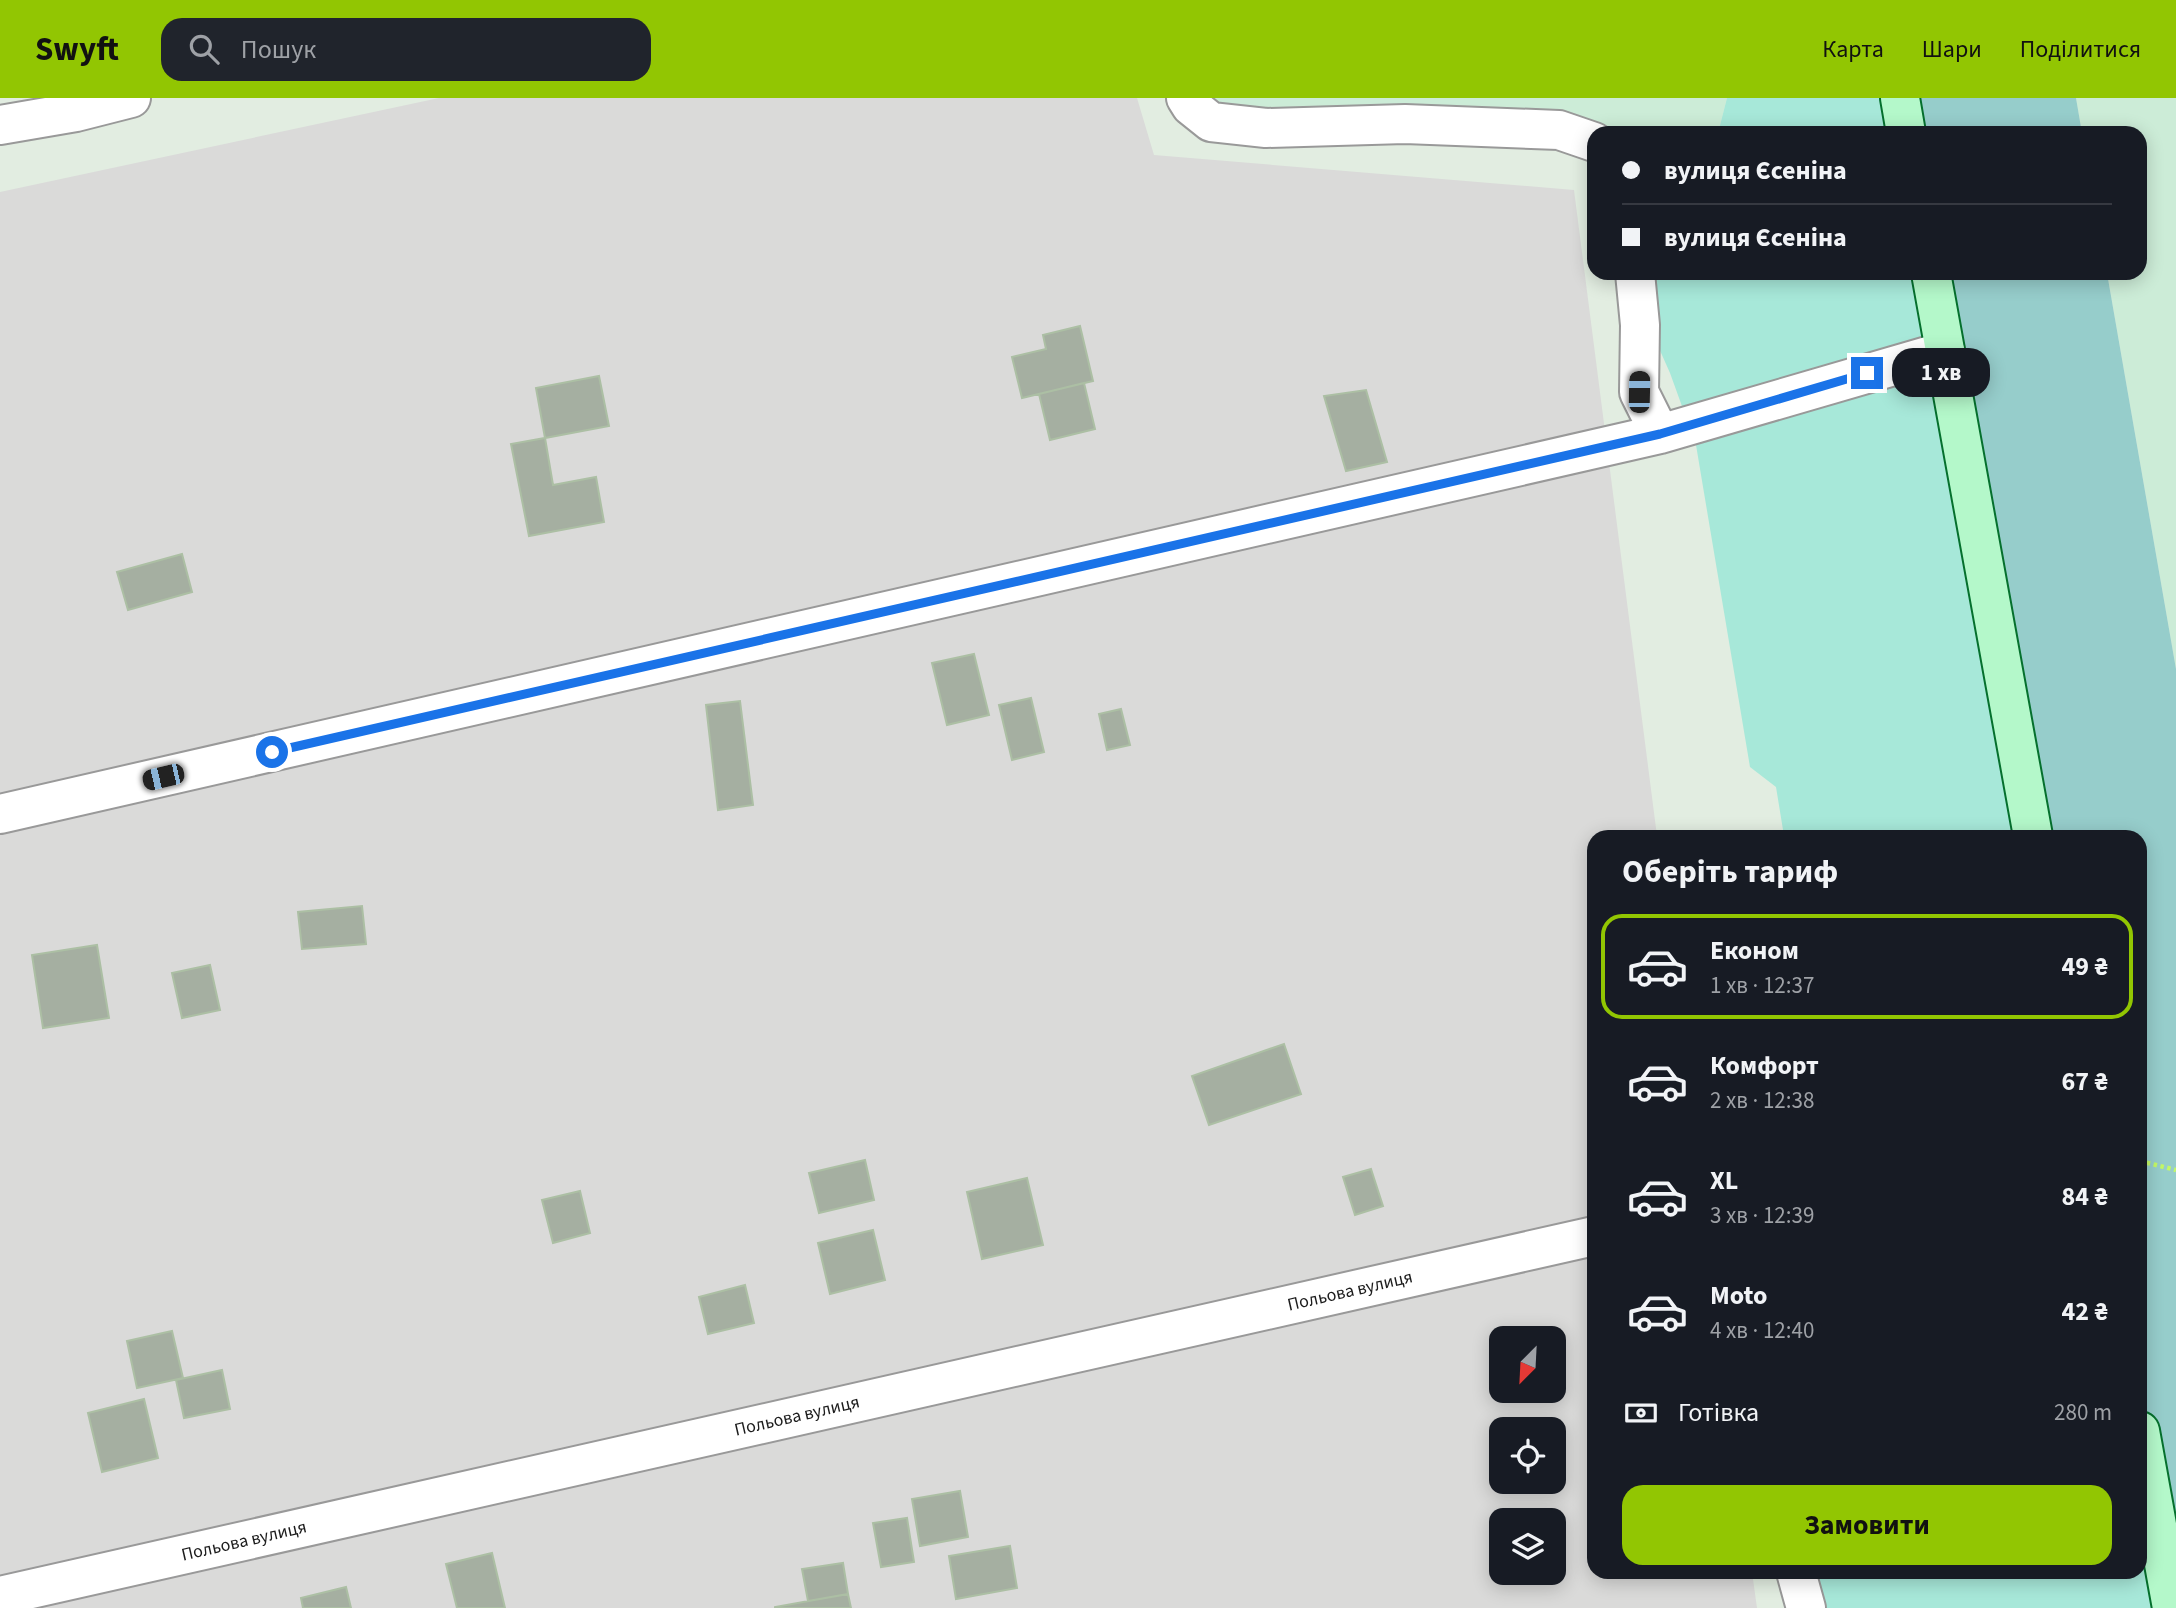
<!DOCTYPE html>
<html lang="uk">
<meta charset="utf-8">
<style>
:root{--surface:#171b24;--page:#20242c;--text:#f1f3f6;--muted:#9ea1a6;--line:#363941;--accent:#92c602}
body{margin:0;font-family:"Source Sans 3",sans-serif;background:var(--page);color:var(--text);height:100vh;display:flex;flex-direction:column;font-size:26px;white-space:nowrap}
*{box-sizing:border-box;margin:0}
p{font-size:23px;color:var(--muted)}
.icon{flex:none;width:38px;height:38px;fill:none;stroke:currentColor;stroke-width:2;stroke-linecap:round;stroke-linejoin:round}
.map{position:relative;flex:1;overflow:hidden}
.details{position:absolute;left:1587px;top:732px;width:560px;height:749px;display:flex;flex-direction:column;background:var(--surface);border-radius:21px;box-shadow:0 4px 18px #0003}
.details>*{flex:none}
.guide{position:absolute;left:1587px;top:28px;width:560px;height:154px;border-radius:21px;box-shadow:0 4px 18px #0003;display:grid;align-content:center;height:154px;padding:0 35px;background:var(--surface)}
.needle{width:46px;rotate:204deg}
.buttons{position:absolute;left:1489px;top:1228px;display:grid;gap:14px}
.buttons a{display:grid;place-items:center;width:77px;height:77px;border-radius:14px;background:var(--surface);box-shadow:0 4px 18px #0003;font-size:35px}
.end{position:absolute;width:32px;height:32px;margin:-16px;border:9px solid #1a73e8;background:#fff;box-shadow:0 0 0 4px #fff}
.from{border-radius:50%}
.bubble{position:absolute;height:49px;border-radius:21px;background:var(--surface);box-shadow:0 4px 18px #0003;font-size:23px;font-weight:700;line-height:49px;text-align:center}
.car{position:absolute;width:21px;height:42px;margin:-21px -10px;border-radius:9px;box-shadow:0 0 5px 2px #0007;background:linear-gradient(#222 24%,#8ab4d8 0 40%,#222 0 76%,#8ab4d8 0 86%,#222 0)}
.guide b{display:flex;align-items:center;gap:24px;height:66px;font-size:26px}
.guide b+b{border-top:2px solid var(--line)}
.guide i{width:18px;height:18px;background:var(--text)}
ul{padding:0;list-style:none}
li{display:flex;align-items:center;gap:21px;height:105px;margin:0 14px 10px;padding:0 21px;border:4px solid transparent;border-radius:21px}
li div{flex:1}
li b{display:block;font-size:26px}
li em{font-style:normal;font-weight:700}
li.active{border-color:var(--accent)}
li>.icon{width:63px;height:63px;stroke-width:1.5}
h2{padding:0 35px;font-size:32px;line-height:84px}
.pay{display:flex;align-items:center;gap:18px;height:77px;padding:0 35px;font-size:26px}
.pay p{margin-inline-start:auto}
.cta{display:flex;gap:14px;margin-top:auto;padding:14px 35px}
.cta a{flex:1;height:80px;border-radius:21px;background:var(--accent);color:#111;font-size:28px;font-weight:700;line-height:80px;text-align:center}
header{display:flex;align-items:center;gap:42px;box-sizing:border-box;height:98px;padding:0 35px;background:var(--accent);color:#111}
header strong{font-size:33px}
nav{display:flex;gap:38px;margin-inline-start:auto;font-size:24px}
.search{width:490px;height:63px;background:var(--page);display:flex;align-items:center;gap:18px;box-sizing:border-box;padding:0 24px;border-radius:21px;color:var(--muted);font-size:26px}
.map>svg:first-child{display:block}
</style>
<header>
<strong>Swyft</strong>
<div class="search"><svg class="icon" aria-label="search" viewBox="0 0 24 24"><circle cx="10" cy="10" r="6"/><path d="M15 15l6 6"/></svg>Пошук</div>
<nav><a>Карта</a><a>Шари</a><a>Поділитися</a></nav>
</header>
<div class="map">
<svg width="2176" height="1510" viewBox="0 0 2176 1510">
<rect width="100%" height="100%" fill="#e2ede1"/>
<path fill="#dadad9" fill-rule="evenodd" d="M439 0H1137L1154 57 1574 92 1657 738H1594V1474H1752L1757 1510H0V94ZM1502 1241H1554V1293H1502ZM1502 1332H1554V1384H1502ZM1502 1423H1554V1475H1502Z"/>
<path fill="#ccecd7" d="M1186 0H1727L1718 35 1266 30Z
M2076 0H2176V571L2107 175H2140V35H2082Z"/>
<path fill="#a7e8d9" d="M1727 0H1900L1906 35H1718Z
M1649 175H1931L2033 738H1784L1776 689 1750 669 1696 347 1670 275 1650 230Z
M2140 1333 2172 1510H1821L1812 1474H2140Z"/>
<path fill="#96cdcb" d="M1900 0H2076L2082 35H1906Z
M1931 175H2107L2176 571V1510L2140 1333V738H2033Z"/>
<path fill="#a5afa1" stroke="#acbfa4" stroke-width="2" d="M1080 228 1093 283 1022 300 1012 259 1046 251 1043 237Z
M599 278 609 328 545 340 536 290Z
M1084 285 1095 331 1050 342 1039 296Z
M1366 292 1387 364 1346 373 1324 298Z
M545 340 553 387 596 379 604 424 529 438 511 346Z
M182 456 192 494 128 512 117 474Z
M974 556 989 617 947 627 932 565Z
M1031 600 1044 654 1012 662 999 607Z
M740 603 753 707 718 712 706 607Z
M1121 611 1130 647 1107 652 1099 616Z
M362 808 366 846 302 851 298 814Z
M97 847 109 920 43 930 32 857Z
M210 867 220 912 182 920 172 875Z
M1284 946 1301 996 1209 1027 1192 978Z
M865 1062 874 1102 819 1115 809 1075Z
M1371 1071 1383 1108 1355 1117 1343 1079Z
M1027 1080 1043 1147 982 1161 967 1094Z
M580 1093 590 1135 553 1145 542 1102Z
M873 1132 885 1182 830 1196 818 1145Z
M745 1187 754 1225 708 1236 699 1199Z
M172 1233 183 1280 137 1290 127 1243Z
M222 1272 230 1311 184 1320 176 1282Z
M144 1301 158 1360 102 1374 88 1315Z
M960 1393 968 1439 920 1448 912 1401Z
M907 1420 914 1464 881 1469 873 1425Z
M1010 1448 1017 1490 956 1501 949 1458Z
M492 1455 505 1510H457L446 1466Z
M843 1465 848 1496 808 1503 802 1471Z
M346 1489 351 1510H303L301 1500Z
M848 1496 851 1510H775V1509Z"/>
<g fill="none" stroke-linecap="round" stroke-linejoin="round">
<defs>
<path id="street" d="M1186 0 1191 8 1211 24 1266 30 1405 26 1559 32 1594 44
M0 27 76 14 131 0
M1635 175 1640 227 1639 294 1660 336
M0 716 1660 336 1945 253
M1796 1474 1806 1510
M0 1498 1594 1138"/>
<path id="secondary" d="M1900 0 1906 35
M1931 175 2033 738
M2140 1333 2172 1510"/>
</defs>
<use href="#street" stroke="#999" stroke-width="42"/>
<use href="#secondary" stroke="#05702d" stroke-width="42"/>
<path stroke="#c3f867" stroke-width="4.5" stroke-dasharray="3.5 3.5" stroke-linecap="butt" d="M2140 1063 2176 1072"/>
<use href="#street" stroke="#fff" stroke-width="38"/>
<use href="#secondary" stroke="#b4f8ca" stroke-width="38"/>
</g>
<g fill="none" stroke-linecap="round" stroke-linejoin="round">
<path stroke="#1a73e8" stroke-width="9" d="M272 654 1660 336 1867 275"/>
</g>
<g text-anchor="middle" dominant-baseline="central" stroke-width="7" stroke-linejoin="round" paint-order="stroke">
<g font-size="18" fill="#1c1c1c" stroke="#fff">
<text transform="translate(1350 1193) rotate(-13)">Польова вулиця</text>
<text transform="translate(797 1318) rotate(-13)">Польова вулиця</text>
<text transform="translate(244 1443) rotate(-13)">Польова вулиця</text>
</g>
</g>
</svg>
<div class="buttons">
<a><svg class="needle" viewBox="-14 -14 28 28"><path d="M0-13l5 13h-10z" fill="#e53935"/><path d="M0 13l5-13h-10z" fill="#9ea1a6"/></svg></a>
<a><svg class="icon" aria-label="locate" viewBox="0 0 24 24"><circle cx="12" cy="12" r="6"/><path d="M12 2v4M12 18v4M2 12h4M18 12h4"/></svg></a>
<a><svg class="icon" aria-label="layers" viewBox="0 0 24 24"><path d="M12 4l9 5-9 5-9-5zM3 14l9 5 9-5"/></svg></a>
</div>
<i class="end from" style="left:272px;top:654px"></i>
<i class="end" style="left:1867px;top:275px"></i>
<div class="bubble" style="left:1892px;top:250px;width:98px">1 хв</div>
<i class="car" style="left:1639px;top:294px;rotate:1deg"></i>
<i class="car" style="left:163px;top:679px;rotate:257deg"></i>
<div class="guide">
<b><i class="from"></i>вулиця Єсеніна</b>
<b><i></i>вулиця Єсеніна</b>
</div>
<section class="details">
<h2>Оберіть тариф</h2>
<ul>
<li class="active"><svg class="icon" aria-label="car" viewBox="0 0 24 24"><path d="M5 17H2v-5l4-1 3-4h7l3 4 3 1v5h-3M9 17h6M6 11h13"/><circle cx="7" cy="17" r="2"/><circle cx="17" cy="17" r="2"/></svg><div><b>Економ</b><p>1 хв · 12:37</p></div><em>49 ₴</em></li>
<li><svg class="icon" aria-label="car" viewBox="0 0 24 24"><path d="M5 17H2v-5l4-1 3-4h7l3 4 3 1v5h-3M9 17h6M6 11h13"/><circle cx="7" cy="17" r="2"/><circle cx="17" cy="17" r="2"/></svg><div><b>Комфорт</b><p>2 хв · 12:38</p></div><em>67 ₴</em></li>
<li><svg class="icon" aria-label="car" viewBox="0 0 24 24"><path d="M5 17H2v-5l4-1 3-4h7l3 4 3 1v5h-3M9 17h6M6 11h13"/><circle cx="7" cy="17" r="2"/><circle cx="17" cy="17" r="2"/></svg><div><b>XL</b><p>3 хв · 12:39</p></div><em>84 ₴</em></li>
<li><svg class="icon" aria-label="car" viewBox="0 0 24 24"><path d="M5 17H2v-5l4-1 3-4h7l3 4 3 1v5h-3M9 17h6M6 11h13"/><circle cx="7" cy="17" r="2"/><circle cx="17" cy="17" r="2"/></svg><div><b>Moto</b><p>4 хв · 12:40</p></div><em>42 ₴</em></li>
</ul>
<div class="pay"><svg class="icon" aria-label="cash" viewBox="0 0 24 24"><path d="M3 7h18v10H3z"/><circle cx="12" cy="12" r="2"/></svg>Готівка<p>280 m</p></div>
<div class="cta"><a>Замовити</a></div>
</section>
</div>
